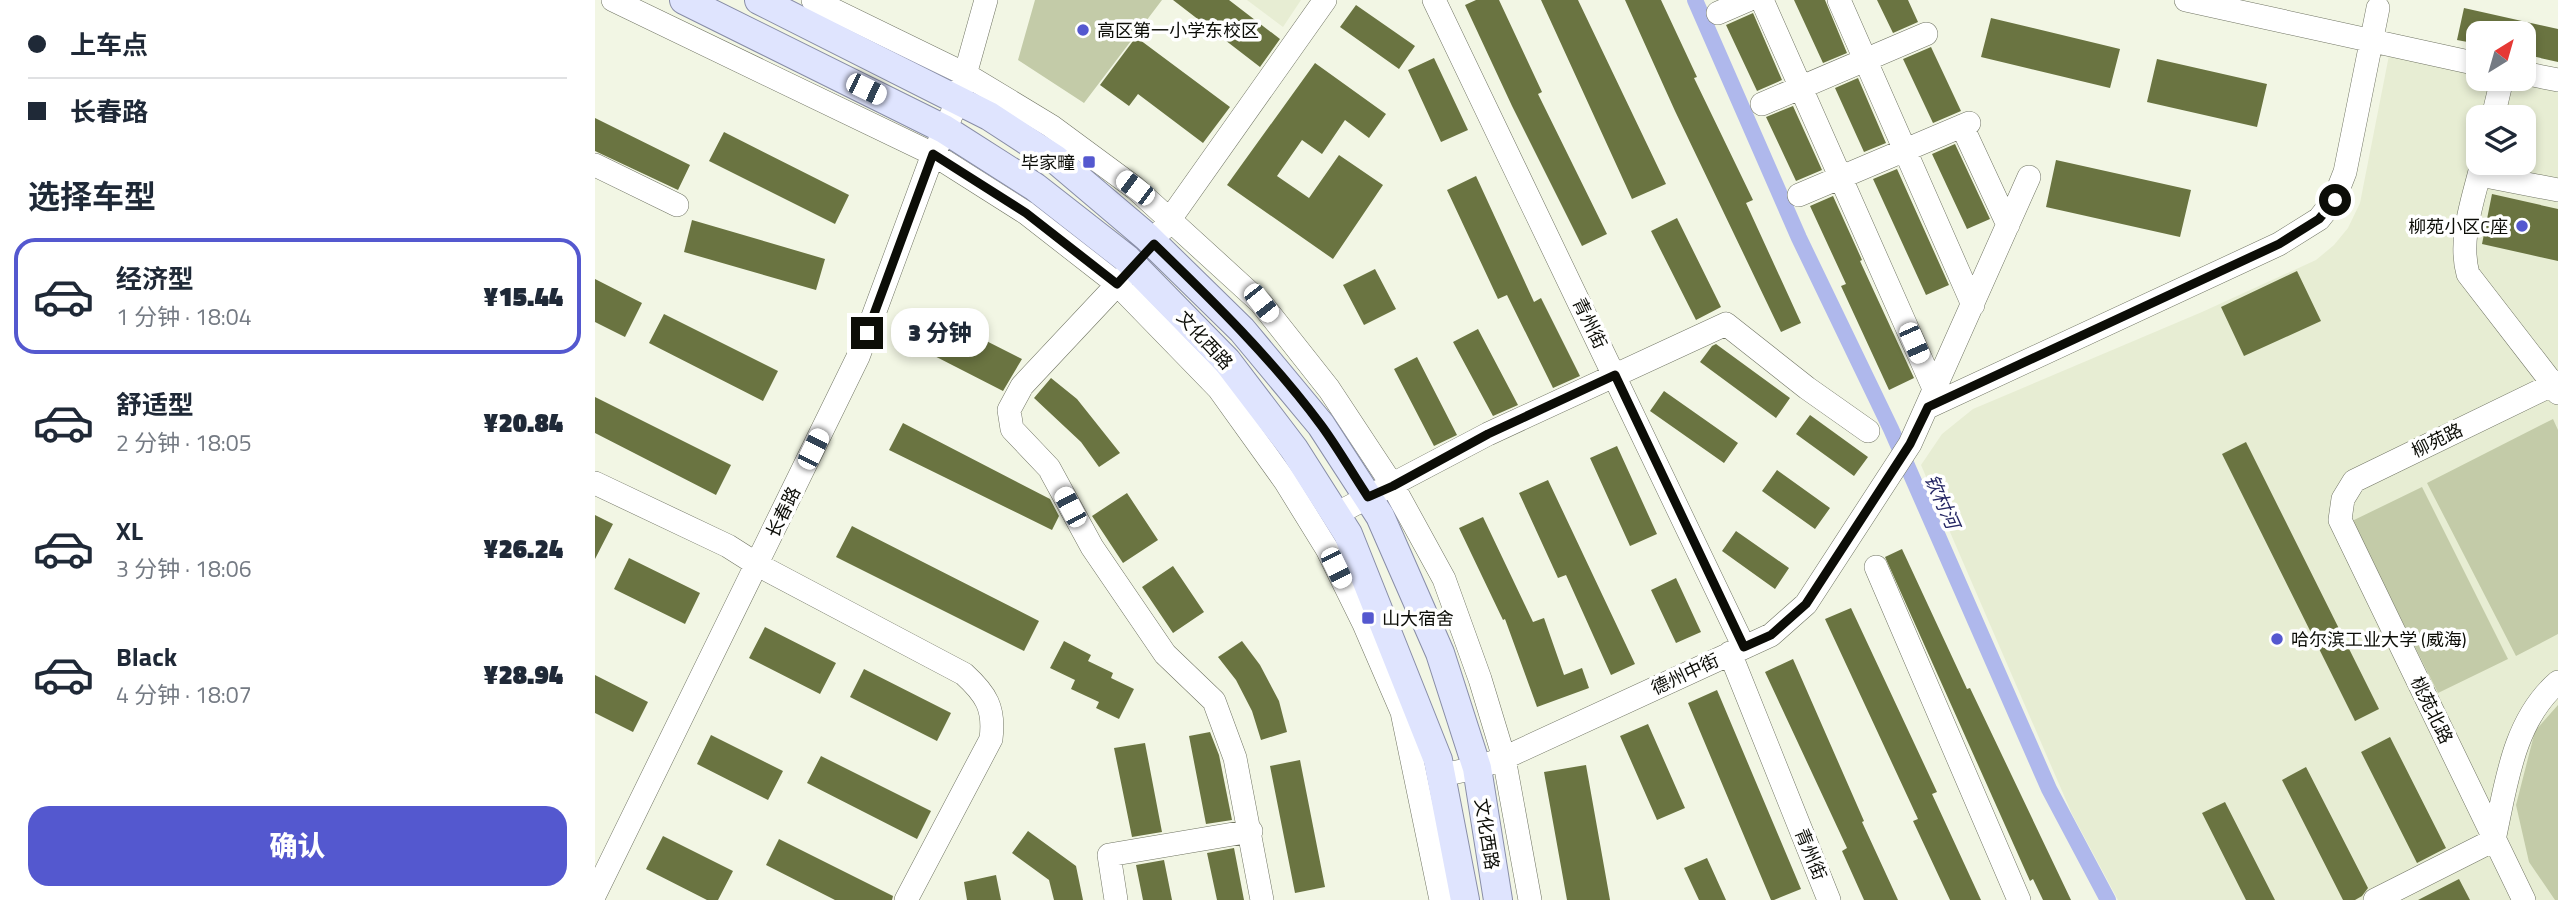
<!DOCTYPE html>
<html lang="zh">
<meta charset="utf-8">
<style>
:root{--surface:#fff;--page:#f2f2f3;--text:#1f2937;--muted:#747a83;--line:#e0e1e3;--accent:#5458cf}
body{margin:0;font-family:"Titillium Web","Noto Sans SC",sans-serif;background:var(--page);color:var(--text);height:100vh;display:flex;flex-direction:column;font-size:26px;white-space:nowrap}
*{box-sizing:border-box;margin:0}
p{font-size:23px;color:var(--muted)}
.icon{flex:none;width:38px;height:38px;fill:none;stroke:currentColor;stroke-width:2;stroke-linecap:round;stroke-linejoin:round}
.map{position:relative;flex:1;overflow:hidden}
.details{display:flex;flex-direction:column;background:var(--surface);width:595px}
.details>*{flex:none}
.guide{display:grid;align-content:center;height:154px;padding:0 28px;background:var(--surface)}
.needle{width:46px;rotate:37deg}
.buttons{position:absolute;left:1871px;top:21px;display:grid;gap:14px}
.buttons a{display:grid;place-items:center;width:70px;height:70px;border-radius:14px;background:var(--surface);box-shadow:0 4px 10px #0003;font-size:35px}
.end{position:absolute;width:32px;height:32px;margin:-16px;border:9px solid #0c0d07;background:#fff;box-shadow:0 0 0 4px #fff}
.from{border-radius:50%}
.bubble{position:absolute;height:49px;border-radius:21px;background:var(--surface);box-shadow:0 4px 10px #0003;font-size:23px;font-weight:800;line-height:49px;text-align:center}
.car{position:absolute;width:21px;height:42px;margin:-21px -10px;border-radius:9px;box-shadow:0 0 5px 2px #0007;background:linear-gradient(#fff 24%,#345 0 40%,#fff 0 76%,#345 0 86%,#fff 0)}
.guide b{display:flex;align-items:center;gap:24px;height:66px;font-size:26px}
.guide b+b{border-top:2px solid var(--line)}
.guide i{width:18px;height:18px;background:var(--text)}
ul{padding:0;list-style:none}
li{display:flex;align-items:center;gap:21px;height:116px;margin:0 14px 10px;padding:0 14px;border:4px solid transparent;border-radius:21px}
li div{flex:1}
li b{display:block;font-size:26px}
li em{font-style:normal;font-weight:800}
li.selected{border-color:var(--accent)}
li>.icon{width:63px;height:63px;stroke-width:1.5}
h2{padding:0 28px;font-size:32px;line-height:84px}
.primary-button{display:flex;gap:14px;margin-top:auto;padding:14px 28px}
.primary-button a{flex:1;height:80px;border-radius:21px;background:var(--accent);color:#fff;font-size:28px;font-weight:800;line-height:80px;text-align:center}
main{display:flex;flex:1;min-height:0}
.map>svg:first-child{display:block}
</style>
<main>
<section class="details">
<div class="guide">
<b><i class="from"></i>上车点</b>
<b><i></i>长春路</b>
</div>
<h2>选择车型</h2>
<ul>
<li class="selected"><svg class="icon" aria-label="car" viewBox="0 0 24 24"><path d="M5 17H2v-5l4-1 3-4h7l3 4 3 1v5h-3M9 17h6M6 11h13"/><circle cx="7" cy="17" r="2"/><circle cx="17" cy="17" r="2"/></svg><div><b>经济型</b><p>1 分钟 · 18:04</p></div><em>¥15.44</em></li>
<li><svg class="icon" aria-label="car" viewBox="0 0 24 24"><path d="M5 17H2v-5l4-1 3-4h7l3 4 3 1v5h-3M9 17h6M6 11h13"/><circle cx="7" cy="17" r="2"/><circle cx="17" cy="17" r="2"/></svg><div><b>舒适型</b><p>2 分钟 · 18:05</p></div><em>¥20.84</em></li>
<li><svg class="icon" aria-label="car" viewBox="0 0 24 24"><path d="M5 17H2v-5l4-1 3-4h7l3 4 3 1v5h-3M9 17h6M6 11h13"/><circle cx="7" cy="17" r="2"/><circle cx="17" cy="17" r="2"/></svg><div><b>XL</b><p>3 分钟 · 18:06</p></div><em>¥26.24</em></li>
<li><svg class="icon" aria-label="car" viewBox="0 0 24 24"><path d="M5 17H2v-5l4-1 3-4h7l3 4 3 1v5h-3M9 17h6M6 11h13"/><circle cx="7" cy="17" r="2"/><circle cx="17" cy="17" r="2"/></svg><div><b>Black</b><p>4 分钟 · 18:07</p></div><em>¥28.94</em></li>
</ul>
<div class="primary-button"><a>确认</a></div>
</section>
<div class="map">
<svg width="1963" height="900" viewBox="0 0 1963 900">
<rect width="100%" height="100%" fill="#f2f6e4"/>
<path fill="#e7edd3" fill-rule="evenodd" d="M652 0H706L688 27Z
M1798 35 1883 52V79H1928L1929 61 1963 68V900H1523L1477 814 1326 465 1347 434 1378 409 1607 312 1721 260 1739 245 1753 228 1765 203ZM1883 117H1928V163H1883Z"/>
<path fill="#c3cba8" d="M440 0H567L489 103 423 60Z
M1958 419 1963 430V634L1921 656 1832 483Z
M1827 487 1913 659 1843 693 1757 521Z
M1963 705V900H1960L1934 862 1921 805 1940 731Z"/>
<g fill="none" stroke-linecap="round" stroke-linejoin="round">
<path stroke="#afb8ec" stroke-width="16" d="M1100 0 1204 238 1296 429 1454 789 1513 900"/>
</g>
<path fill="#6a7441" d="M578 0H634L685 39 665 67Z
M881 0H904L947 92 943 94 1012 234 987 246 917 106 870 5Z
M946 0H983L1071 184 1037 199Z
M1030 0H1066L1102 77 1099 78 1158 200 1151 203 1206 323 1186 332 1080 111Z
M1199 0H1230L1252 53 1228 63Z
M1282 0H1313L1323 22 1298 33Z
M761 5 820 46 804 69 745 27Z
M1869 8 1963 29V62L1928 54V33H1883V44L1862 40Z
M1158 13 1187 80 1162 91 1131 25Z
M1396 18 1525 49 1515 88 1386 57Z
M541 37 635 107 608 143 543 94 534 106 505 85Z
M1336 47 1366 111 1338 123 1308 59Z
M839 58 873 130 846 142 813 70Z
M1562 59 1672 84 1662 127 1552 102Z
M720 63 791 114 774 138 750 120 727 154 707 140 682 176 714 198 744 155 788 185 738 259 632 185Z
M1263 78 1291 143 1269 152 1240 88Z
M1198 106 1227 170 1201 181 1171 117Z
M0 118 95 165 83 190 0 151Z
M129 132 254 195 240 224 114 161Z
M1360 144 1395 219 1372 229 1337 154Z
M1461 160 1596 190 1585 237 1451 207Z
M1302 169 1354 285 1331 295 1278 179Z
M881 176 939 302 946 298 985 376 958 388 912 295 903 299 852 190Z
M1897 194 1963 209V261L1887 244Z
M1238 196 1267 260 1265 261 1319 378 1294 390 1246 286 1251 284 1215 206Z
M1082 218 1126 307 1101 320 1056 231Z
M97 220 230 259 221 290 89 252Z
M780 269 801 309 769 325 748 285Z
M1702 271 1726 321 1649 356 1626 307Z
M0 279 47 303 30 337 0 322Z
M336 313 427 359 408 391 320 346Z
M69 314 183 371 168 401 54 343Z
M883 329 923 405 898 416 858 342Z
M1121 344 1195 398 1181 418 1105 362 1117 346Z
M822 357 862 435 839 446 799 369Z
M456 378 482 399 525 453 504 467 486 442 439 398Z
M1069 391 1143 443 1129 463 1055 411Z
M0 397 136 465 121 495 0 433Z
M1215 415 1273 457 1259 476 1201 434Z
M308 423 455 499 464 516 457 530 294 450Z
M1651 442 1784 709 1760 721 1627 454Z
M1022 446 1062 534 1035 546 995 458Z
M1182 470 1235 508 1220 529 1167 491Z
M953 480 1040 664 1016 675 971 575 963 578 924 493Z
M532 493 563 540 528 563 497 516Z
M0 515 18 524 0 559Z
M888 517 938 622 949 618 969 675 987 668 994 688 942 707 910 619 908 620 864 528Z
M257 526 444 621 429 651 241 557Z
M1141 531 1194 568 1180 589 1127 551Z
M1307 549 1372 689 1375 688 1476 900H1448L1438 879 1435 881 1290 557Z
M34 558 105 593 90 624 19 589Z
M578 566 609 612 578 633 547 587Z
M1081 578 1106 632 1081 643 1056 590Z
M1256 608 1342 792 1337 794 1386 900H1355L1318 821 1323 819 1230 619Z
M170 627 241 663 225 694 154 658Z
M469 641 496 655 493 661 518 673 516 678 539 689 524 719 501 708 504 702 476 689 480 680 455 668Z
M647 641 665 665 684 701 692 732 666 740 657 711 641 680 623 657Z
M1198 659 1269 821 1267 822 1303 900H1269L1247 851 1252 848 1170 672Z
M269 669 356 713 342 741 255 697Z
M0 675 53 702 38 732 0 713Z
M1122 690 1206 889 1179 900H1176L1093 703Z
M1053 724 1090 808 1062 820 1025 736Z
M615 732 624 755 637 820 611 824 594 736Z
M116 735 188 771 173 800 102 764Z
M1795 737 1851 848 1822 863 1766 752Z
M550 743 567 832 537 837 519 748Z
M226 756 336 811 322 839 212 783Z
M705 760 730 887 700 893 675 766Z
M991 765 1015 900H972L949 772Z
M1711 767 1773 888 1767 896 1760 900H1748L1687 780Z
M1630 802 1680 900H1651L1607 813Z
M433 831 481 866 488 900H459L454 880 417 853Z
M68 836 138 871 123 900H112L51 869Z
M184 839 298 896 297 900H240L171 865Z
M639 848 649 900H622L612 853Z
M1112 858 1131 900H1104L1089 868Z
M569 860 577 900H548L541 865Z
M401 875 406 900H372L369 882Z
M1864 879 1875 900H1823Z"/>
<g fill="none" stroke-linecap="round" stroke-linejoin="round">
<defs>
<path id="minor" d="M18 0 338 154 431 213 522 284 624 389 690 481 732 549 769 624 807 712 846 900
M218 0 370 74 456 126 540 188 666 303 734 389 798 486 849 579 885 679 909 758 935 900
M839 0 1149 647
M1167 0 1340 391
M1244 0 1378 305
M1591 0 1883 64
M1123 13 1153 0
M1928 73 1963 80
M1167 104 1331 34
M1898 117 1907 79
M1367 126 1413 225
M1887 163C1879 198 1863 238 1873 274L1958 384 1963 393
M0 165 82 205
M1885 175 1963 190
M1204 195 1374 123
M568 229 730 0
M531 275 427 386 414 410 417 429 454 468 497 547 570 654 619 701 640 758 667 900
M1333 407 1684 244 1724 219 1739 200 1750 172 1783 8
M0 483 133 546 163 565 369 674C391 694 400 708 396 739L311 900
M741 514 893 434 1131 324 1212 388 1273 431
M1281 567 1424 900
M1135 653 1234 900
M846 775 882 768 909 758 1176 635 1211 604 1315 444 1434 177
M0 894 263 357 334 165 363 100 391 0
M521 900 514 855 656 831
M1780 900 1899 840C1911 785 1918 721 1963 682
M1929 900 1745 520 1748 499 1759 481 1963 382"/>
<path id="major" d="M89 0 349 129 440 187 532 259 632 361 699 449 753 534 843 760 870 900
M164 0 394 116 460 159 552 237 647 330 726 425 785 516 845 653 882 768 903 900"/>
</defs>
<use href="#minor" stroke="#707463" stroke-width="24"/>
<use href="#major" stroke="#888da7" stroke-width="30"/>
<use href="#minor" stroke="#fff" stroke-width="23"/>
<use href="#major" stroke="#dfe4fe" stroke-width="28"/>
</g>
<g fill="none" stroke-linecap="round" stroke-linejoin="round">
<path stroke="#0c0d07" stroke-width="9" d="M272 333 338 154 431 213 522 284 559 244C618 301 677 359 726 425 743 448 757 473 773 497L798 486 893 434 1020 375 1149 647 1176 635 1211 604 1315 444 1333 407 1684 244 1724 219 1740 200"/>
</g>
<g fill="#5458cf" stroke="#fff" stroke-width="2.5">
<circle cx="488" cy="30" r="7"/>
<rect x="487" y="155" width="14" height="14" rx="3.5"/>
<circle cx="1927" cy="226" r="7"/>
<rect x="766" y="611" width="14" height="14" rx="3.5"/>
<circle cx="1682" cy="639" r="7"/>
</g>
<g text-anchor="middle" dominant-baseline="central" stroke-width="7" stroke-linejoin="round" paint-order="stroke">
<g font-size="18" fill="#0c0d07" stroke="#fff" text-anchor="start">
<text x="502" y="30">高区第一小学东校区</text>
<text x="480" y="162" text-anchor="end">毕家疃</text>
<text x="1913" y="226" text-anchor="end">柳苑小区C座</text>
<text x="787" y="618">山大宿舍</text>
<text x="1696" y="639">哈尔滨工业大学 (威海)</text>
</g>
<g font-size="18" fill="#0c0d07" stroke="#fff">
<text transform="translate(995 323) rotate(64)">青州街</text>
<text transform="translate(610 340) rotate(47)">文化西路</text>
<text transform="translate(1842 440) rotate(-26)">柳苑路</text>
<text transform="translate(188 512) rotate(-64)">长春路</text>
<text transform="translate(1090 674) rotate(-25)">德州中街</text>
<text transform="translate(1837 710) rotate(64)">桃苑北路</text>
<text transform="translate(892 834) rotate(81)">文化西路</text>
<text transform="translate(1216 854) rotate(68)">青州街</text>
</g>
<g font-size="19" font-style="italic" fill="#242663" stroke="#fff">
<text transform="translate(1348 501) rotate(66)">钦村河</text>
</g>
</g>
</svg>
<div class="buttons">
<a><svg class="needle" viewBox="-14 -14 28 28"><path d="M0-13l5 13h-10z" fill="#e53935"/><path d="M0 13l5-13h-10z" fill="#747a83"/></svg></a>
<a><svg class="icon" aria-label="layers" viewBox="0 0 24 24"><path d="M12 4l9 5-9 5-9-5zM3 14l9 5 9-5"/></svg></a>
</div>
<i class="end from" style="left:1740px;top:200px"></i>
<i class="end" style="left:272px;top:333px"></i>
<div class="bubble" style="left:296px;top:308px;width:98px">3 分钟</div>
<i class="car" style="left:271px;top:89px;rotate:116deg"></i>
<i class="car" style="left:540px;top:188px;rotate:307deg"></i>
<i class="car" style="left:666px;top:303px;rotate:142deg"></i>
<i class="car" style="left:1319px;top:343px;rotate:156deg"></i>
<i class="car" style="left:218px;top:449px;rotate:26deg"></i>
<i class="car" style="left:475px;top:507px;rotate:332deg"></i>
<i class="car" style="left:741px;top:568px;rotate:154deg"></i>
</div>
</main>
